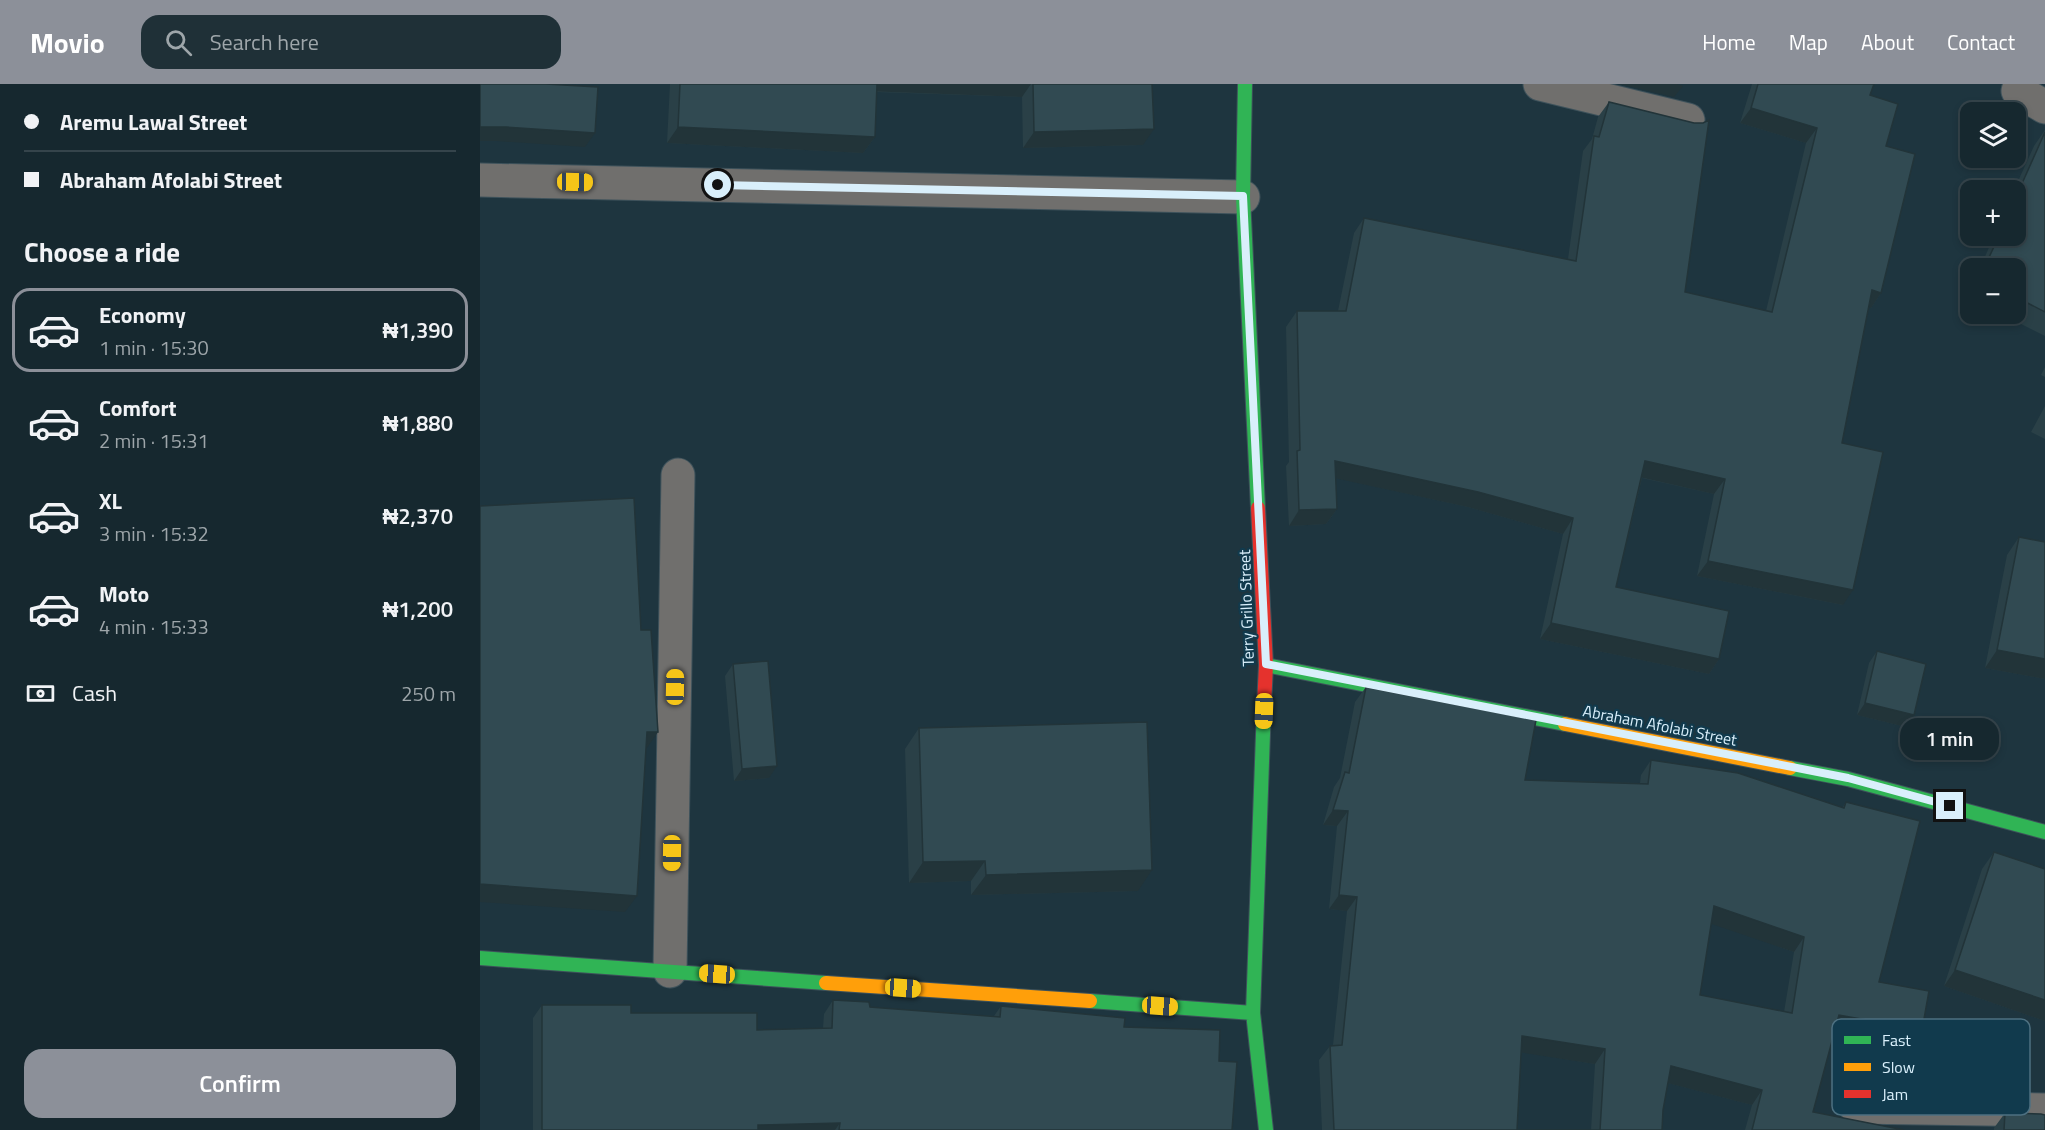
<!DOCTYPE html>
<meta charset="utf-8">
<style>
:root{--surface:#16282f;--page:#1f3037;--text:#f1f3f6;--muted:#9ea6aa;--line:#35444b;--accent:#8c9099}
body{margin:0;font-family:"Titillium Web",sans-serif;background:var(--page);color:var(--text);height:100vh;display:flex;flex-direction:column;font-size:22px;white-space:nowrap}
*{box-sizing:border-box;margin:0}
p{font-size:20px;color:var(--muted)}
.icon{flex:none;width:33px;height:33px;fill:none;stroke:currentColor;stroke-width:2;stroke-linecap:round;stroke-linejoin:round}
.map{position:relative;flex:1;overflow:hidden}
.details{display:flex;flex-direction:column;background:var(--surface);width:480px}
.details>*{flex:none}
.guide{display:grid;align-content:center;height:132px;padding:0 24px;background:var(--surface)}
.tools{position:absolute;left:1480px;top:18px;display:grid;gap:12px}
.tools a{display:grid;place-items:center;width:66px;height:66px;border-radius:12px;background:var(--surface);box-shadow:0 3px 9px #0003,0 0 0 2px var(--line);font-size:30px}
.end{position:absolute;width:27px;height:27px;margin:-14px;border:8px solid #d9effb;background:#111;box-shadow:0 0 0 3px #111}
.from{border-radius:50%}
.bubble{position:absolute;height:42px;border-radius:18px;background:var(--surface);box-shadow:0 3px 9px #0003,0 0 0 2px var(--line);font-size:20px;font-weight:600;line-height:42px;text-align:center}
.car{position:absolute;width:18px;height:36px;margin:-18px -9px;border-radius:8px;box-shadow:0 0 4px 2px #0007;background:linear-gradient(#f5c518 24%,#345 0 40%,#f5c518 0 76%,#345 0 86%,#f5c518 0)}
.guide b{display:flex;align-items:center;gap:21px;height:57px;font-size:22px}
.guide b+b{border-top:2px solid var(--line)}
.guide i{width:15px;height:15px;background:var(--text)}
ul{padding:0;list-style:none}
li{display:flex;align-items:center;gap:18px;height:84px;margin:0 12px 9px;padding:0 12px;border:3px solid transparent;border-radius:18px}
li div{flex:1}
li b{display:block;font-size:22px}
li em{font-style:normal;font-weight:600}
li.selected{border-color:var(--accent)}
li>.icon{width:54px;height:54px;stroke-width:1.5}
h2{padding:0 24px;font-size:27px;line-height:72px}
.pay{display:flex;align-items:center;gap:15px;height:66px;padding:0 24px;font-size:22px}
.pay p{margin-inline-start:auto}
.button{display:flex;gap:12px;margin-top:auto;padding:12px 24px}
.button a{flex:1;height:69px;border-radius:18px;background:var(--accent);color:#fff;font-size:24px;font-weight:600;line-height:69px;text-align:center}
header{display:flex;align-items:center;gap:36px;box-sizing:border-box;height:84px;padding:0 30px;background:var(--accent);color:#fff}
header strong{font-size:28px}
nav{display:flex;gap:33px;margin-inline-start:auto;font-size:21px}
.search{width:420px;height:54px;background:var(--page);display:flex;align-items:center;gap:15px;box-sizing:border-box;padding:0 21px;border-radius:18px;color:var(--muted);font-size:22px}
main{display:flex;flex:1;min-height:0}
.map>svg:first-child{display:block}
</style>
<header>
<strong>Movio</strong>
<div class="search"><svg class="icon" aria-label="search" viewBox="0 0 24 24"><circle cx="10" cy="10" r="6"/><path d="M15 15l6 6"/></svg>Search here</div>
<nav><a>Home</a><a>Map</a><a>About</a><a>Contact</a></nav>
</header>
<main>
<section class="details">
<div class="guide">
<b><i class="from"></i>Aremu Lawal Street</b>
<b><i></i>Abraham Afolabi Street</b>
</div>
<h2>Choose a ride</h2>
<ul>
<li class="selected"><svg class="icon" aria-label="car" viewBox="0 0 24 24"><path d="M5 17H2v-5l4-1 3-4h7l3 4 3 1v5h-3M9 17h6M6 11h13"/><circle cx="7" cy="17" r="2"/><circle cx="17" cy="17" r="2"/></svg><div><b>Economy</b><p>1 min · 15:30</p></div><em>₦1,390</em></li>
<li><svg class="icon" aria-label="car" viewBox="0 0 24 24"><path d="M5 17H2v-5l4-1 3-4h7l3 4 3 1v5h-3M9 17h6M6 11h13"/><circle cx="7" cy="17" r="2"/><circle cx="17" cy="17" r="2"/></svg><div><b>Comfort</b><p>2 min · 15:31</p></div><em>₦1,880</em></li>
<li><svg class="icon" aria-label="car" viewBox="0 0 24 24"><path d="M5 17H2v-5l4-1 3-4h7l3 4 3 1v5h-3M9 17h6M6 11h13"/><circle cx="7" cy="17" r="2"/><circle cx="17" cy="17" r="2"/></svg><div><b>XL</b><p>3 min · 15:32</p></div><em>₦2,370</em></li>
<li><svg class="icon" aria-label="car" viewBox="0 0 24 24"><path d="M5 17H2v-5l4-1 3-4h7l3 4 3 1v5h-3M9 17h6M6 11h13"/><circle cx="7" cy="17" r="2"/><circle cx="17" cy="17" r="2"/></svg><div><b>Moto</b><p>4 min · 15:33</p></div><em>₦1,200</em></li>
</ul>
<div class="pay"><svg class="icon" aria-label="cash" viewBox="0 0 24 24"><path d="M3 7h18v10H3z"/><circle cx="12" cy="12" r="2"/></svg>Cash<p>250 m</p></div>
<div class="button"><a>Confirm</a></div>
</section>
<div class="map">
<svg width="1565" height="1046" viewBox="0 0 1565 1046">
<rect width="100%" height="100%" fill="#1e353f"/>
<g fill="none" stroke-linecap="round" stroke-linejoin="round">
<defs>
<path id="street" d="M1060 0 1208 36
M1538 7 1565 23
M0 96 763 113
M190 887 198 391
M1376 1023 1565 1026"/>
<path id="fast" d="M765 0 763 113 778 424
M786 581 1085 640
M784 622 773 929 786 1046
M1310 684 1368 695 1565 748
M0 874 346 899
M610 917 773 929"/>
<path id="slow" d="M1085 640 1310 684
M346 899 610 917"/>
<path id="jam" d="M778 424 786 581 784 622"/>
</defs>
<use href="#street" stroke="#3e525b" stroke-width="35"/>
<use href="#fast" stroke="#3e525b" stroke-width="16"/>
<use href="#slow" stroke="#3e525b" stroke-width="16"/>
<use href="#jam" stroke="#3e525b" stroke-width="16"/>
<use href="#street" stroke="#706f6d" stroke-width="33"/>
<use href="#fast" stroke="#30b455" stroke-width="14"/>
<use href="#slow" stroke="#ff9f0a" stroke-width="14"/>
<use href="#jam" stroke="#e5322d" stroke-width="14"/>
</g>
<path fill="#2a4047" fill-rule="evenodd" d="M190 0H672L663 61 543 64 542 13 396 8 395 53 383 69 187 59Z
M1272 0H1394L1390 11 1406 62 1401 209 1391 224 1389 223 1362 359 1363 521 1217 492 1234 410 1162 394 1136 503 1239 575 1229 590 1060 555 1083 450 988 423 856 394 857 425 846 440 809 442 806 382 809 378 806 243 817 227H858L874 149 884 134 1088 175 1103 67 1112 55 1118 33 1129 18 1205 208 1286 227 1326 59 1260 39Z
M1565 46V252L1521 230H1536V184H1500L1514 152H1536V106H1534L1554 62Z
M1491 204V214L1487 212Z
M1565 283V293L1561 291Z
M1565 322V355L1551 348Z
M1539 453 1565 595 1505 584 1527 471Z
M1397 567 1434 631 1426 643 1377 631 1389 579Z
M253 580 289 694 254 697 245 592Z
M886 603 1045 696 1160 699 1161 691 1171 676 1362 724 1366 718 1399 898 1442 946 1431 961 1355 947 1333 1028 1424 1046H1265L1272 1021 1188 999 1183 1026 1182 1046H842L839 976 850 962 853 961 867 827 849 825 857 742 843 741 854 703 860 694 875 618ZM1231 839 1314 868 1304 928 1220 911ZM1041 968 1115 980 1111 1046H1037Z
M439 644 658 807 491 811V797L429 799 425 665Z
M1514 768 1565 785V937L1464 902 1502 785Z
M353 916 390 923 514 932 521 922 644 943 739 977 752 1046H53V934L62 921 151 929 277 946 343 944 344 930Z
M1525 1029 1565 1046H1514V1044Z"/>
<path fill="#223439" d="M391 0H551L542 13 386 7Z
M1139 0H1197L1203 2 1194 13Z
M1271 24 1337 44 1326 59 1260 39Z
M0 43H26L115 49 105 63 16 57H0Z
M198 43 395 53 383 69 187 59Z
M674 45 663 61 543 64 554 48Z
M1392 206 1401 209 1391 224 1382 222Z
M855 377 998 408 1093 434 1083 450 988 423 845 392Z
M1165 377 1245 395 1234 410 1155 392Z
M857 425 846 440 809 442 819 426Z
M1228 477 1373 506 1363 521 1217 492Z
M1071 539 1239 575 1229 590 1060 555Z
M1517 566 1565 575V595L1505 584Z
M1385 619 1434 631 1426 643 1377 631Z
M167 648H178L167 664 156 665Z
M297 682 289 694 254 697 262 685Z
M853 726 868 727 857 742 843 741Z
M505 777 491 797 429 799 443 778Z
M672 786 658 807 491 811 506 791Z
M0 800 157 812 145 828 0 818Z
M859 811 877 813 867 827 849 825Z
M1234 822 1324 853 1314 868 1223 837Z
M1475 886 1565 916V937L1464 902Z
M1359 931 1442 946 1431 961 1348 946Z
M1042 952 1125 965 1115 980 1032 967Z
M1191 982 1282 1006 1272 1021 1180 997Z
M360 1039 355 1046H274L278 1041Z"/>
<path fill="#314a52" stroke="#223439" stroke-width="1.5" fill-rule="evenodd" d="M0 0H66L118 3 115 49 26 43H0Z
M200 0H397L395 53 198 43Z
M553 0H672L674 45 554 48Z
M1278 0H1394L1390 11 1418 20 1406 62 1435 70 1401 209 1392 206 1362 359 1403 368 1373 506 1228 477 1245 395 1165 377 1136 503 1249 527 1239 575 1071 539 1093 434 998 408 855 377 857 425 819 426 817 367 820 366 817 227H866L884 134 1096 177 1114 52 1119 53 1129 18 1214 39H1223L1229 36 1205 208 1292 228 1337 44 1271 24Z
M1565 48V228L1536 213V184H1504L1519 152H1536V113Z
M154 414 161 546H171L178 648H167L157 812 0 800V422Z
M1539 453 1565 458V575L1517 566Z
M1397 567 1446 580 1434 631 1385 619Z
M288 577 297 682 262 685 253 580Z
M886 603 1056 636 1045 696 1168 700 1171 676 1258 689 1364 724 1366 718 1440 737 1399 898 1449 907 1442 946 1359 931 1333 1028 1424 1046H1272L1282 1006 1191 982 1183 1026 1182 1046H854L850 962 862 961 877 813 859 811 868 727 853 726 865 688 869 689ZM1234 822 1324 853 1312 929 1220 911ZM1042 952 1125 965 1120 1046H1037Z
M667 638 672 786 506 791 505 777 443 778 439 644Z
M1514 768 1565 785V916L1475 886Z
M353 916 389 918 390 923 520 933 521 922 645 934 644 943 740 946 739 977 757 978 752 1046H359L360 1039 278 1041V1046H62V921H151V929H277V946L352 944Z
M1525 1029 1561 1030 1565 1031V1046H1524Z"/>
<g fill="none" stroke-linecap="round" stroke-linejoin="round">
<path stroke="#d9effb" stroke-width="8" d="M238 101 763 112 786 580 1368 694 1470 722"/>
</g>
<g text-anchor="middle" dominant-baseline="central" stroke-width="4.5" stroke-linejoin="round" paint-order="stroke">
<g font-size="16" fill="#d9effb" stroke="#113a4d">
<text transform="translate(766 524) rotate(-92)">Terry Grillo Street</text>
<text transform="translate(1180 641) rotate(11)">Abraham Afolabi Street</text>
</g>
</g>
<rect x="1352" y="935" width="198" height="96" rx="9" fill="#113a4d" stroke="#4d7081" stroke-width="1.5"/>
<rect x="1364" y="952" width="27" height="8" fill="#30b455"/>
<rect x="1364" y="979" width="27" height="8" fill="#ff9f0a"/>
<rect x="1364" y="1006" width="27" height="8" fill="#e5322d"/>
<g font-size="16" fill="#d9effb">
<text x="1402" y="962">Fast</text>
<text x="1402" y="989">Slow</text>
<text x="1402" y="1016">Jam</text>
</g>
</svg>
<div class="tools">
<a><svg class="icon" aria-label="layers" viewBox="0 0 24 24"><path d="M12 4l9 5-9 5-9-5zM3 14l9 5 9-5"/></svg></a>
<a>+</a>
<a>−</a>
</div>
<i class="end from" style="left:238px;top:101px"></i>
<i class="end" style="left:1470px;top:722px"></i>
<div class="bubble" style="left:1420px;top:634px;width:99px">1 min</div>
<i class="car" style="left:95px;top:98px;rotate:91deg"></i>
<i class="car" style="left:195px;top:603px;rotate:1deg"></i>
<i class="car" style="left:784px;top:627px;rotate:182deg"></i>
<i class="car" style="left:192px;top:769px;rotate:181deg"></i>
<i class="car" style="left:237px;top:890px;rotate:274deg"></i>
<i class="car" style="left:423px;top:904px;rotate:94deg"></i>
<i class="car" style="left:680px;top:922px;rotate:94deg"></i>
</div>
</main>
